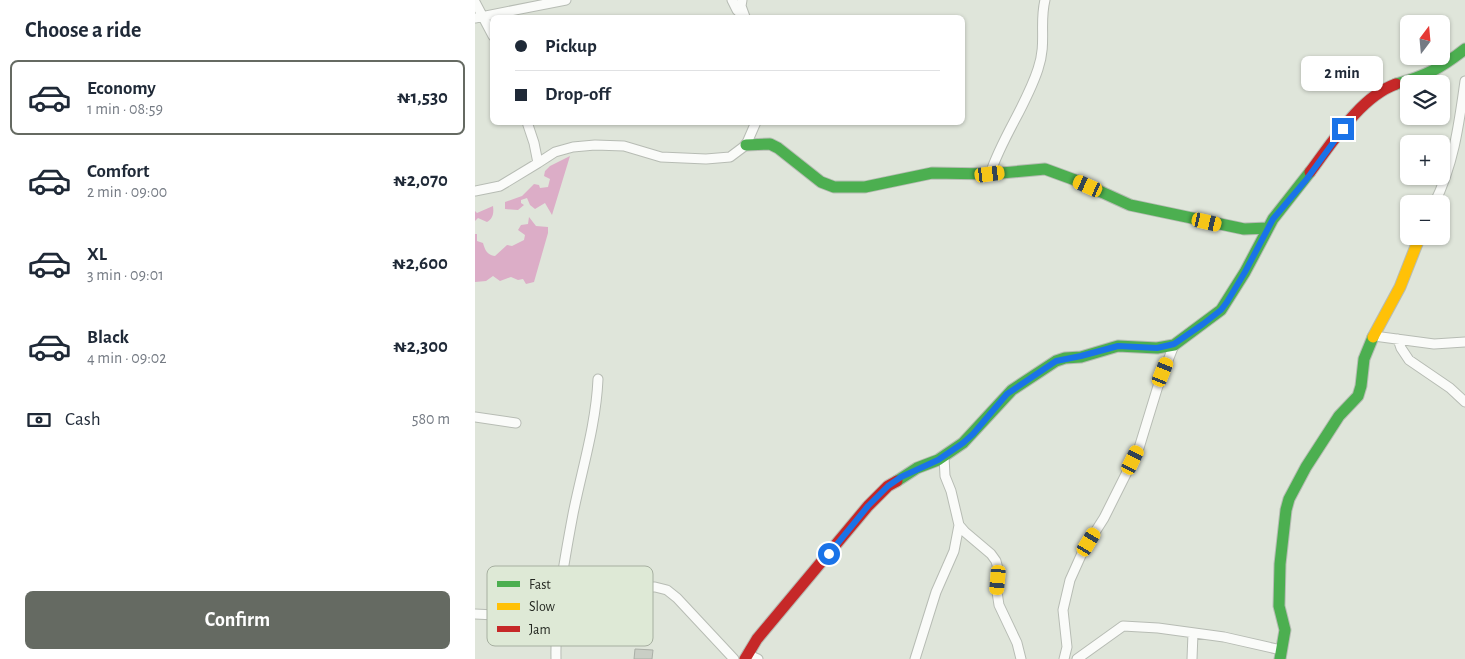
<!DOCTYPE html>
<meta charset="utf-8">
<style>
:root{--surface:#fff;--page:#f2f2f3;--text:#1f2937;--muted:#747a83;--line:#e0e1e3;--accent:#656a62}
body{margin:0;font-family:"Alegreya Sans",sans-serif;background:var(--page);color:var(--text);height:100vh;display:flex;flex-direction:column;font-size:19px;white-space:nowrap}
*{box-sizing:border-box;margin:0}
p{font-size:16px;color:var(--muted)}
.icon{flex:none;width:28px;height:28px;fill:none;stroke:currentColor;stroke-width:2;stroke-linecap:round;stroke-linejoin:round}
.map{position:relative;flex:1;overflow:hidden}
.panel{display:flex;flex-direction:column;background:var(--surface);width:475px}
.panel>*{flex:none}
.hud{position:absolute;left:15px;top:15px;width:475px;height:110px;border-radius:8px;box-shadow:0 1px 4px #0004;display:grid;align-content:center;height:110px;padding:0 25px;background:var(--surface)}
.needle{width:32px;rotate:16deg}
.buttons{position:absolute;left:925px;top:15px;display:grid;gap:10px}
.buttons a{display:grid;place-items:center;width:50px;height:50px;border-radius:8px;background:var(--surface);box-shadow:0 1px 4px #0004;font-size:25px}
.end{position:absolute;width:22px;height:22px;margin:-11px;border:6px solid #1a73e8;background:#fff;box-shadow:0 0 0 2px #fff}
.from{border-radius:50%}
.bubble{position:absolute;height:35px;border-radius:8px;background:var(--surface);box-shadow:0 1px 4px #0004;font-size:16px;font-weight:600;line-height:35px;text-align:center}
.car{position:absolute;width:15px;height:30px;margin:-15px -8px;border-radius:6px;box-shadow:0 0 4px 1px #0007;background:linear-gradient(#f5c518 24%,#345 0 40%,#f5c518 0 76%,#345 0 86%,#f5c518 0)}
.hud b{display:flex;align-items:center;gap:18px;height:48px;font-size:19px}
.hud b+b{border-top:1px solid var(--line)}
.hud i{width:12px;height:12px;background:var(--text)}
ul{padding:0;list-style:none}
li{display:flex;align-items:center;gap:15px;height:75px;margin:0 10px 8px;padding:0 15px;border:2px solid transparent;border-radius:8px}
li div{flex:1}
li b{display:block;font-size:19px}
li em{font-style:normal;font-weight:600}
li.active{border-color:var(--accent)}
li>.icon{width:45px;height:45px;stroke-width:1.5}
h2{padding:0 25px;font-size:22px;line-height:60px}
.pay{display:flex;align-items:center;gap:12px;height:55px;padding:0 25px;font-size:19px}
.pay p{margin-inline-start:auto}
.action{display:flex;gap:10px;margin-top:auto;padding:10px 25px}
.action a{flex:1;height:58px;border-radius:8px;background:var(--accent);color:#fff;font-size:20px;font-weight:600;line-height:58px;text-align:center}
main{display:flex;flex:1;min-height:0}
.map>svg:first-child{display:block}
</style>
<main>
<section class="panel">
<h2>Choose a ride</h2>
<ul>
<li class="active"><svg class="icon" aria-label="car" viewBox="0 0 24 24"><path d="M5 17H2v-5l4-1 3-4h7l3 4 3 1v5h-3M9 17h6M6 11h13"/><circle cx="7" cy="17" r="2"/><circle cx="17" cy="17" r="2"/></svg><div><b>Economy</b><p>1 min · 08:59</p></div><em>₦1,530</em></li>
<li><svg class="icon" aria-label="car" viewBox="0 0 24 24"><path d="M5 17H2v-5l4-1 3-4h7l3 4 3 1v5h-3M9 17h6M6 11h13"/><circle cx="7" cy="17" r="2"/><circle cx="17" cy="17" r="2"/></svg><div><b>Comfort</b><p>2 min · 09:00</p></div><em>₦2,070</em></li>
<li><svg class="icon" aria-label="car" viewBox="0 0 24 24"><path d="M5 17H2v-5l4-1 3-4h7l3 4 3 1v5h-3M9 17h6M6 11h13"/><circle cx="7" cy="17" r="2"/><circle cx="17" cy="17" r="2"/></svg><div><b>XL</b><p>3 min · 09:01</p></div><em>₦2,600</em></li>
<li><svg class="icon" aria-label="car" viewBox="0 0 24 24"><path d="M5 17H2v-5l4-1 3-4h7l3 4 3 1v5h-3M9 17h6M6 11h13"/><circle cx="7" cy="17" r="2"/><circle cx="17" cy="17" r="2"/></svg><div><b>Black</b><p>4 min · 09:02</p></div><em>₦2,300</em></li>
</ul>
<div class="pay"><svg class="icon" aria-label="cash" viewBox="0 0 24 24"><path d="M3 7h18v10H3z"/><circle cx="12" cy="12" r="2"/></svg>Cash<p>580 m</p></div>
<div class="action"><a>Confirm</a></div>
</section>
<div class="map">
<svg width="990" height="659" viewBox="0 0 990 659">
<rect width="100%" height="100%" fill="#dfe5da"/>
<path fill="#dcadc7" d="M95 156 77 215 70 203 60 209 55 205 52 198 46 200V203L49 205 43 210 30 209V202L47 196 59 184 64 185 65 188 73 187 75 179 69 176 70 171 75 166Z
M18 206C19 213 18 219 12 222L3 218 0 221V211L2 213Z
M54 217 61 226 73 227V233L59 282 51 284 48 279 43 280 36 277 25 281 18 276 11 281 0 282V234H2V241L8 243C10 250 12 255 20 256L32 245 37 246 49 240 50 235 43 230 46 225 53 224Z"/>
<path fill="#c9cec5" stroke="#aaafa7" d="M160 649 178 650 177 659H159Z"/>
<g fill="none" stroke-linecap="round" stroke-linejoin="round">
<defs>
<path id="street" d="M257 0 262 10 270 17
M267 0 266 6 270 17
M0 2 18 36
M0 18 91 0
M63 163 80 152 98 147 120 145 149 146 186 157 231 159 255 157 271 145 281 122
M515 174C527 137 551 106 563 69 572 43 564 24 570 0
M0 191 25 186 63 163 59 143 52 122
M959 204C979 164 984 124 990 81
M899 336 959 344 990 342
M923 339 926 348 934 360 975 388 990 402
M0 417 41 423
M469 456 470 476 476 491 484 525 490 532 516 554 521 561 523 569 522 592 524 605 542 643 546 659
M89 568 103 581 111 584 152 587H180L192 590 202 598 259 659
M0 614 81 618
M272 654 283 659
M81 659C80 611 89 562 98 514 107 469 121 425 123 379
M440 659 461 592 479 551 484 525
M589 659 592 647 588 610 595 580 608 551 629 518 664 448 683 386 699 345
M602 659 648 626 683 628 749 637 806 650
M717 659 718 633"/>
<path id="fast" d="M921 84C951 76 966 68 990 49
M271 145 295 144 303 148 346 182 359 187H390L457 173 515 174 570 169 600 180 655 205 769 229 793 228
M422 481 442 468 463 460 488 443 537 390 581 361 590 358 606 357 643 346 682 348 699 345 746 310 770 272 798 219 835 172
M805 659 810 630 804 606 805 564 811 510 814 499 831 467 864 416 883 396 886 386 889 359 898 337"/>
<path id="slow" d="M898 337 925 287 945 236"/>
<path id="jam" d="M835 172C857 143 885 97 921 84
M270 659 282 639 393 506 413 486 422 481"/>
</defs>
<use href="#street" stroke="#b7bcb4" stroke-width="11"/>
<use href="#fast" stroke="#b7bcb4" stroke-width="13"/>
<use href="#slow" stroke="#b7bcb4" stroke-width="13"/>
<use href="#jam" stroke="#b7bcb4" stroke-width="13"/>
<use href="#street" stroke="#fafbf9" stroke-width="9"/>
<use href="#fast" stroke="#4caf50" stroke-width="11"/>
<use href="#slow" stroke="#ffc107" stroke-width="11"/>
<use href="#jam" stroke="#c62828" stroke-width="11"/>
</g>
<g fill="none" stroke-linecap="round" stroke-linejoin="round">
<path stroke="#1a73e8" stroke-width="6" d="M354 554 393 506 413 486 426 477 463 460 488 443 498 434 532 394 581 361 606 356 643 346 682 348 699 344 728 324 746 310 752 302 770 272 798 219 831 180 868 129"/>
</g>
<rect x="12" y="566" width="166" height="80" rx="8" fill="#dee9d6" stroke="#a6afa0" stroke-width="1"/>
<rect x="22" y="581" width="23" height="6" fill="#4caf50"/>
<rect x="22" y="603" width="23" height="7" fill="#ffc107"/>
<rect x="22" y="626" width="23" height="6" fill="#c62828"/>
<g font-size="14" fill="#242821">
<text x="54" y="589">Fast</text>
<text x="54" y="611">Slow</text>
<text x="54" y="634">Jam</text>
</g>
</svg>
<div class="buttons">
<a><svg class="needle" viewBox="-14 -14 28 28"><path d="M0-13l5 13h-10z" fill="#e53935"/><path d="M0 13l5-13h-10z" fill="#747a83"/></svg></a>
<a><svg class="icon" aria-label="layers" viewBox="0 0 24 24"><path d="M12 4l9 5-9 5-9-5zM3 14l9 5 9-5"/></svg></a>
<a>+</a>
<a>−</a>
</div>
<i class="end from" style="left:354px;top:554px"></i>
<i class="end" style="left:868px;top:129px"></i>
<div class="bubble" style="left:826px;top:56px;width:82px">2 min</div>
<i class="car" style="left:515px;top:174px;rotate:83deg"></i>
<i class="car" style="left:613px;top:186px;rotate:294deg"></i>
<i class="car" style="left:732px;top:222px;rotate:103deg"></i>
<i class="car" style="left:688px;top:372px;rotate:22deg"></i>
<i class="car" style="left:658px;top:460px;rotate:26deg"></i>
<i class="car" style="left:614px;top:542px;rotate:31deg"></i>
<i class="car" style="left:523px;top:580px;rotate:185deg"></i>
<div class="hud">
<b><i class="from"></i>Pickup</b>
<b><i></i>Drop-off</b>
</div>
</div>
</main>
